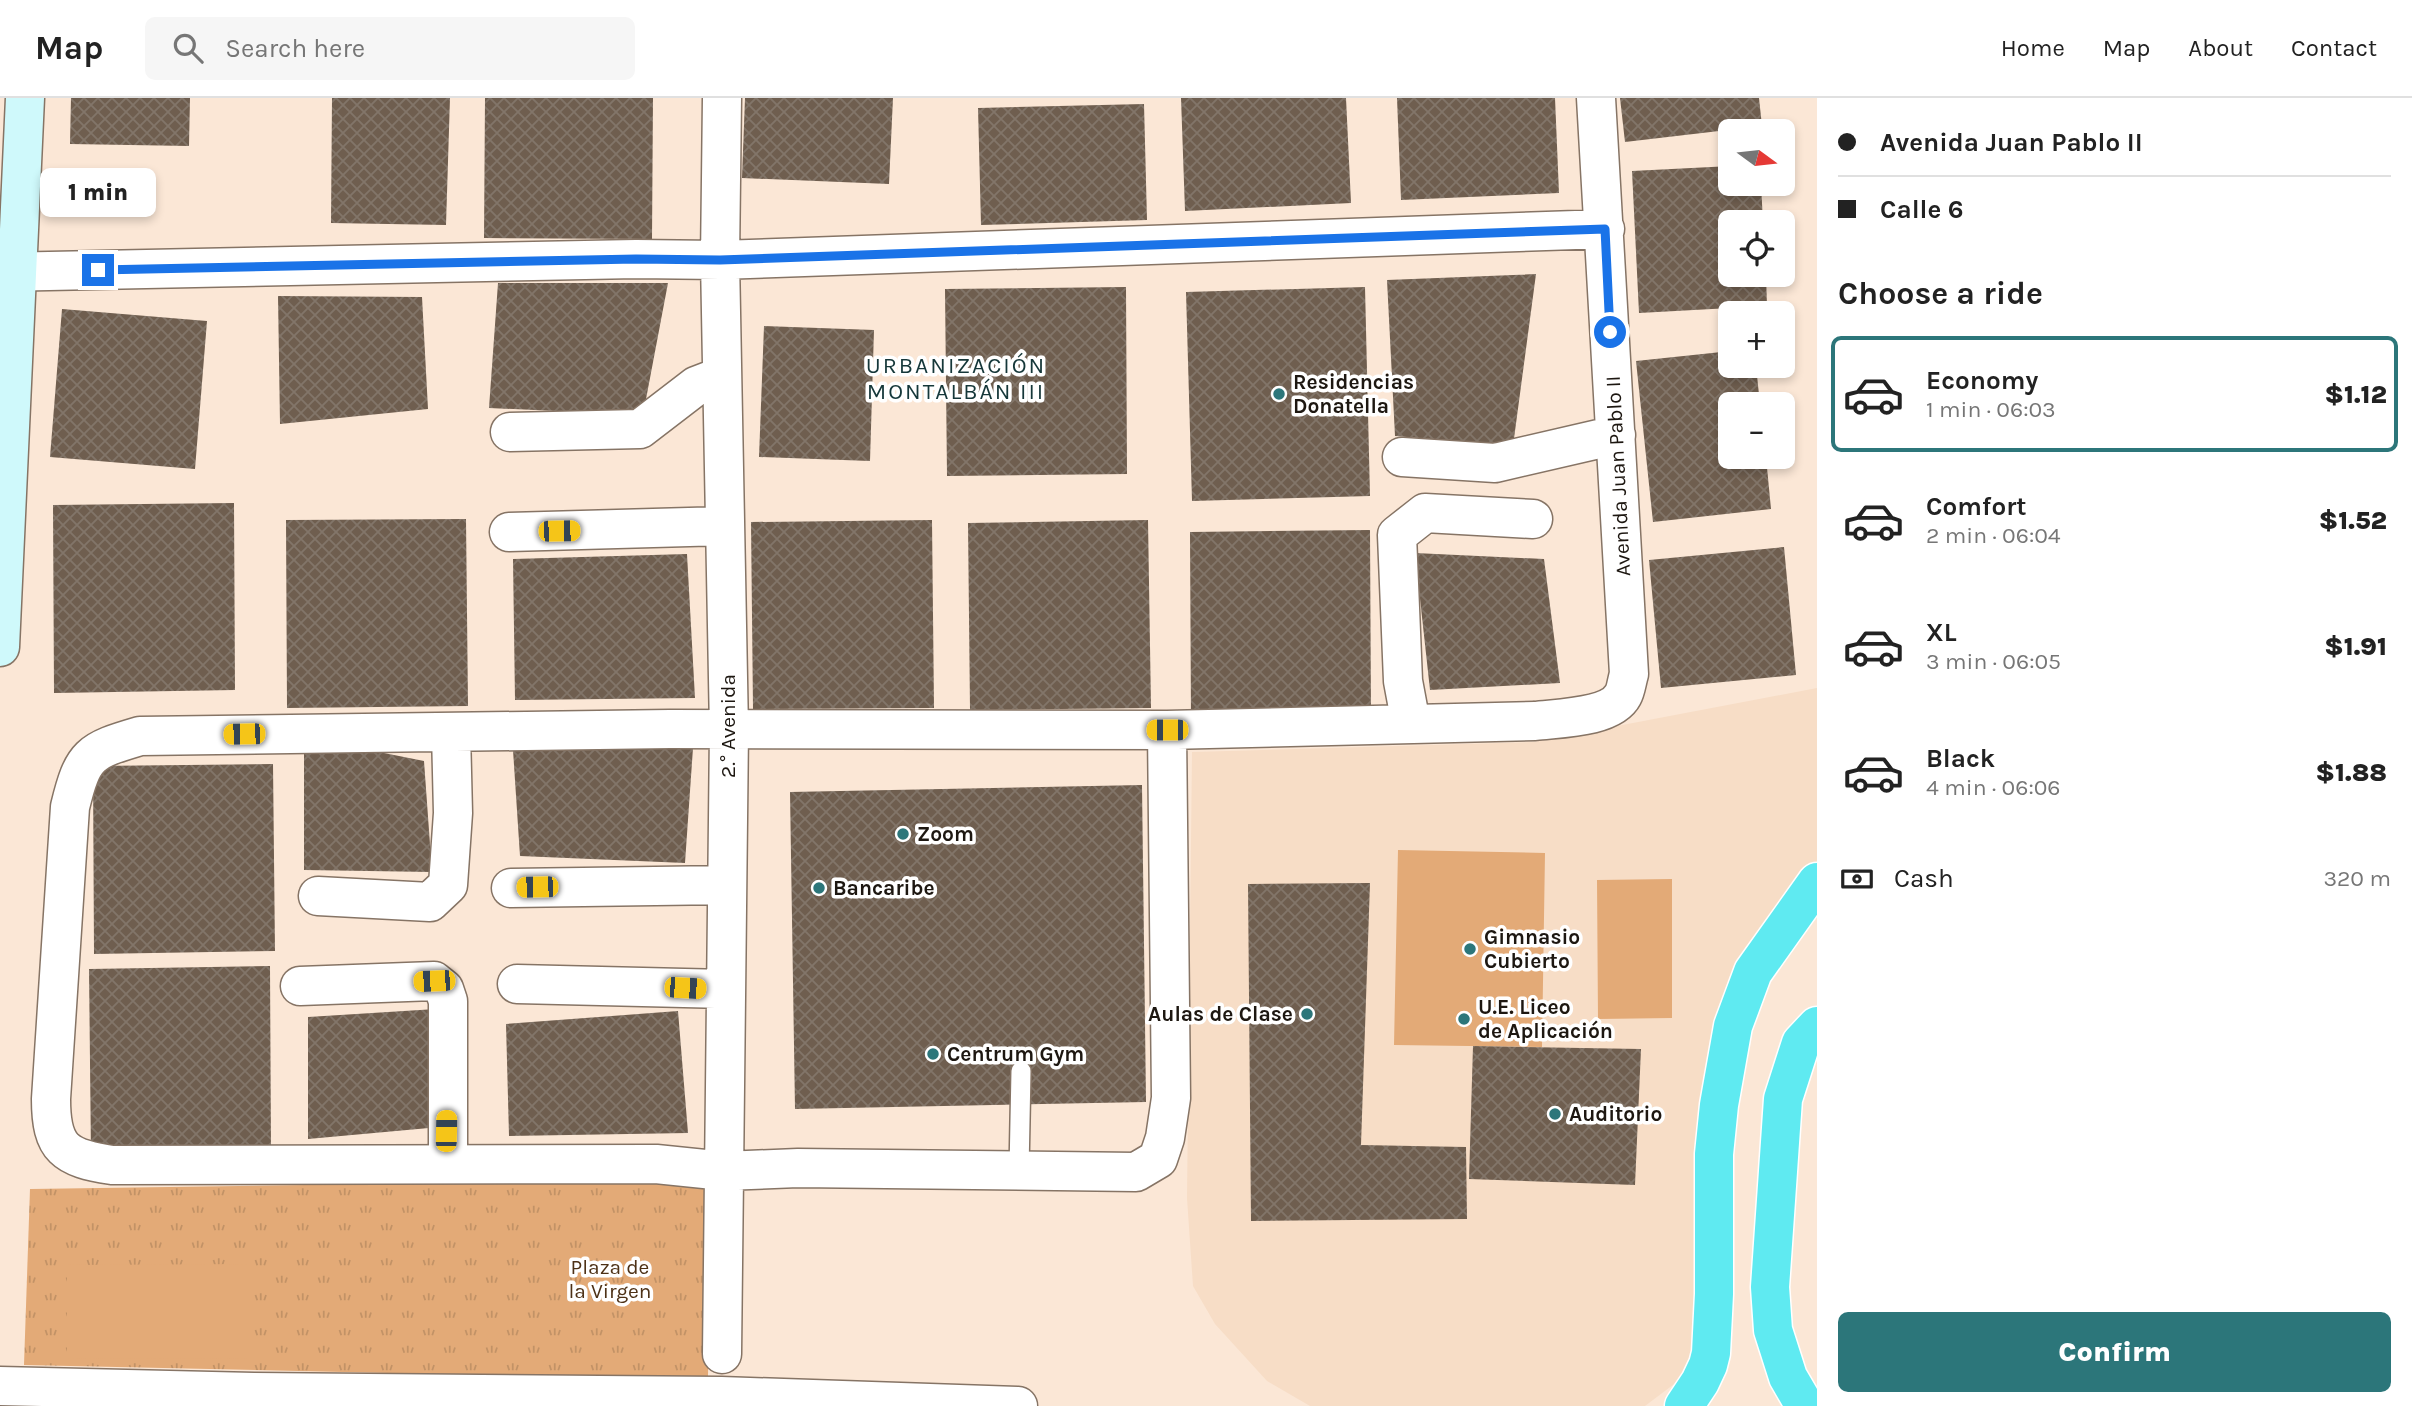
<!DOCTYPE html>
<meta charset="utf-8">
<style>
:root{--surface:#fff;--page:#f6f6f6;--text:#222;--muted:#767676;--line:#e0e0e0;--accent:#2c767a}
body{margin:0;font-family:Karla,sans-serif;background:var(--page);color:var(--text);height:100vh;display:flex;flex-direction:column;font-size:26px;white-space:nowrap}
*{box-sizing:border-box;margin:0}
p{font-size:23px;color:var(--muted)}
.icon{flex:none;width:38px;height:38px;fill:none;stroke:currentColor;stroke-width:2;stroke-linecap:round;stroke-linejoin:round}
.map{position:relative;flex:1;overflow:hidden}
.sheet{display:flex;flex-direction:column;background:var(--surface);width:595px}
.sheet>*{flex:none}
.top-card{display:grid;align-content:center;height:154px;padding:0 21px;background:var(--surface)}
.needle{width:46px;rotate:105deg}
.tools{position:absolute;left:1718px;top:21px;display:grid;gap:14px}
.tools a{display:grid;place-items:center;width:77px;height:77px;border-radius:10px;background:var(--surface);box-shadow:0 4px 10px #0003;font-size:35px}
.end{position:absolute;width:32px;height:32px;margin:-16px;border:9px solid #1a73e8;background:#fff;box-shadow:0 0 0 4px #fff}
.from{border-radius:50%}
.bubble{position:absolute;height:49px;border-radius:10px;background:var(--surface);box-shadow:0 4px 10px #0003;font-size:23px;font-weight:800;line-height:49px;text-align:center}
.car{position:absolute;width:21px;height:42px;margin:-21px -10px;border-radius:9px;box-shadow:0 0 5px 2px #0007;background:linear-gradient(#f5c518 24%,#345 0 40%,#f5c518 0 76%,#345 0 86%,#f5c518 0)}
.top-card b{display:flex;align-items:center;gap:24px;height:66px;font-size:26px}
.top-card b+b{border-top:2px solid var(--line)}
.top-card i{width:18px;height:18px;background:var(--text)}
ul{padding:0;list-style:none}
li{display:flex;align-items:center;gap:21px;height:116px;margin:0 14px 10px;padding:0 7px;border:4px solid transparent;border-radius:10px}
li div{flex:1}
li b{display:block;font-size:26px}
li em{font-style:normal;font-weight:800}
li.current{border-color:var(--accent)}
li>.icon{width:63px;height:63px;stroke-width:1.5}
h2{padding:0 21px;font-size:32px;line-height:84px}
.pay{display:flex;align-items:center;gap:18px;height:77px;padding:0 21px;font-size:26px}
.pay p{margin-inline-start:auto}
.button{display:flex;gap:14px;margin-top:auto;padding:14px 21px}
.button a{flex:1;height:80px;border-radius:10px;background:var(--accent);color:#fff;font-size:28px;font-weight:800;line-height:80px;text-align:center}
header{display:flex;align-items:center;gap:42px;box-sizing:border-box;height:98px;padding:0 35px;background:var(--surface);border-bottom:2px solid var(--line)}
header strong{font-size:33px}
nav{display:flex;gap:38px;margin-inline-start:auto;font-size:24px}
.search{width:490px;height:63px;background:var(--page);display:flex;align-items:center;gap:18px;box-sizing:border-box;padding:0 24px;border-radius:10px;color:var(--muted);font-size:26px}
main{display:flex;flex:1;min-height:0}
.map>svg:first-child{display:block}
</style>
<header>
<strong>Map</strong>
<div class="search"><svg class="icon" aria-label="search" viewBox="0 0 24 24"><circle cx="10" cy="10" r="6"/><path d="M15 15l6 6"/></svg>Search here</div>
<nav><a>Home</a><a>Map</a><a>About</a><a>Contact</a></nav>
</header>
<main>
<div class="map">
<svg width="1817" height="1308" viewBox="0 0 1817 1308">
<defs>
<pattern id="park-tufts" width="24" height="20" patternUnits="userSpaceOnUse" patternTransform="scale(1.75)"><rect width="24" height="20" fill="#e3aa77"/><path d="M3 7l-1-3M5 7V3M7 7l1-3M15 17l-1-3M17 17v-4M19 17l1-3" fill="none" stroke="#c29266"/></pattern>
<pattern id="building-cross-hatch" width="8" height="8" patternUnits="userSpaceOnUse" patternTransform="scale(1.75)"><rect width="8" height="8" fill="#6f5e4f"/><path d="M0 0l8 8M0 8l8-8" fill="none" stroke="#827569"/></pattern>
</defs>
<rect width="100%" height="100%" fill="#fbe7d6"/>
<path fill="#f7ddc6" d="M1817 590V784L1753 874 1694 1271 1645 1308H1310L1267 1283 1215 1226 1193 1188 1187 1100 1192 654 1533 644Z"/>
<path fill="url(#park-tufts)" d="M709 1081 708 1282 24 1267 30 1091Z"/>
<path fill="#e3aa77" d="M1398 752 1545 755 1542 949 1394 947Z
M1672 781V920L1598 921 1597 782Z
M248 1166V1260L67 1261V1167Z"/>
<path fill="url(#building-cross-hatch)" d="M71 0H190L189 48 70 46Z
M332 0H450L446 127 331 125Z
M485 0H653L652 141 484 140Z
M745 0H893L889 86 742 80Z
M1181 0H1346L1351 105 1185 113Z
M1397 0H1555L1559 95 1401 102Z
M1620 0H1759L1762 28 1625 44Z
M1144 6 1147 122 981 127 978 10Z
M1731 68V86H1761L1763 124H1731V177H1766L1767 208 1639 215 1632 73Z
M1536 176 1513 348 1395 338 1387 182Z
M498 185H668L643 317 489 310Z
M1126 189 1127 376 947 378 945 191Z
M1365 189 1370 398 1192 403 1186 194Z
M278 198 422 199 428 311 280 326Z
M62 211 207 223 195 371 50 359Z
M764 228 874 232 870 363 759 359Z
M1731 253V268H1756L1760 306H1731V359H1766L1771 411 1653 424 1636 263Z
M234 405 235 592 54 595 53 407Z
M466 421 468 608 287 610 286 422Z
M932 422 934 610 753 611 751 424Z
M1148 422 1151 610 970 612 968 425Z
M1370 432 1371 620 1191 622 1190 434Z
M1784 449 1796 577 1661 590 1649 462Z
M1415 455 1544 461 1560 585 1430 592Z
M687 456 695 600 515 602 513 461Z
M304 639 424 663 432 774 304 772Z
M693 650 685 765 520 758 513 652Z
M273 666 275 853 94 856 93 668Z
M1142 687 1146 1004 795 1011 790 694Z
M1370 785 1361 1047 1466 1049 1467 1121 1251 1123 1248 786Z
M270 868 271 1056 91 1058 89 871Z
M436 911 429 1030 308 1041V919Z
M678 913 688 1035 509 1038 506 926Z
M1473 948 1641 951 1635 1087 1469 1081Z"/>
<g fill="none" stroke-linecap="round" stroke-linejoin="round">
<defs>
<path id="service" d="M1019 1072 1021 973"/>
<path id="minor" d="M0 174 636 161 720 162 1605 131
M510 334 640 331 696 288 722 278
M1402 359 1495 365 1616 337
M509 434 725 428
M1411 626 1403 583 1397 437 1425 415 1533 421
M1167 632 1171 1000 1165 1040 1158 1061 1136 1074 798 1070 724 1073 656 1066 112 1067C65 1060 51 1051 51 1001L70 709C83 656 89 653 140 638L670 631 1167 632 1535 623C1558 620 1611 620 1623 597 1626 592 1627 582 1629 576L1596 0
M511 790 727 787
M318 798 430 804 448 787 453 715 451 634
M517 886 726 891
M300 888 434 883 444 891 448 903V1066
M722 1256 729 632 720 162 722 0
M0 1288 254 1294 721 1298 1018 1308"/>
<path id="secondary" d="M0 549 25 0"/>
<path id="motorway" d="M1684 1308 1700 1284 1708 1267 1711 1255 1714 1196V1056L1719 1007 1733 928 1753 874 1817 784
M1805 1308 1788 1279 1773 1232 1770 1189 1783 1001 1801 945 1817 928"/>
</defs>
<use href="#service" stroke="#867465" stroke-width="22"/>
<use href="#minor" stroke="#867465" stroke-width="41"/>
<use href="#secondary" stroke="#867465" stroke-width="41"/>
<use href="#motorway" stroke="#fff" stroke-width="41"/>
<use href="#service" stroke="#fff" stroke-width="19"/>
<use href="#minor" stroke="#fff" stroke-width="38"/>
<use href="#secondary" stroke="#cff9fb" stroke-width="38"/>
<use href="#motorway" stroke="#5feaf1" stroke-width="38"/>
</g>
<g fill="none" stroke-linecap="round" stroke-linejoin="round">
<path stroke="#1a73e8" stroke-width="9" d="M98 172 636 161 720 162 1605 131 1610 234"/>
</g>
<g fill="#2c767a" stroke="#fff" stroke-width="2.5">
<circle cx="1279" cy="296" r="7"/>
<circle cx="903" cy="736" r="7"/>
<circle cx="819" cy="790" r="7"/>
<circle cx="1470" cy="851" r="7"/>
<circle cx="1307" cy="916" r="7"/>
<circle cx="1464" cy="921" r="7"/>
<circle cx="933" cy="956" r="7"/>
<circle cx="1555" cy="1016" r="7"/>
</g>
<g text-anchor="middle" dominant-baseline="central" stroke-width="7" stroke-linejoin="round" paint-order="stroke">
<g font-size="21" font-weight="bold" fill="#1d1711" stroke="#fff" text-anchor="start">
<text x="1293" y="284">Residencias<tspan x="1293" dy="24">Donatella</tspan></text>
<text x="917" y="736">Zoom</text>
<text x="833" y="790">Bancaribe</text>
<text x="1484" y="839">Gimnasio<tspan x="1484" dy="24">Cubierto</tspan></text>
<text x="1478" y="909">U.E. Liceo<tspan x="1478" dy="24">de Aplicación</tspan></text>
<text x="1293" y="916" text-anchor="end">Aulas de Clase</text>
<text x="947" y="956">Centrum Gym</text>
<text x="1569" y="1016">Auditorio</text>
</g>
<g font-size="21" fill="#1d1711" stroke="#fff">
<text transform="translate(1618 378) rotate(-93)">Avenida Juan Pablo II</text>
<text transform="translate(728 628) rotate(-90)">2.° Avenida</text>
</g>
<g font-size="21" fill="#4d3116" stroke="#fff">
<text x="610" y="1169">Plaza de<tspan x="610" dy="24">la Virgen</tspan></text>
</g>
<g font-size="23" letter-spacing="2" fill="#153739" stroke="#fff">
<text x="956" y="267">URBANIZACIÓN<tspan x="956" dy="26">MONTALBÁN III</tspan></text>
</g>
</g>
</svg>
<div class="tools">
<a><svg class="needle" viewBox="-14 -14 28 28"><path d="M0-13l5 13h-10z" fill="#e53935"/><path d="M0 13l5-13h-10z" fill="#767676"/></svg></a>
<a><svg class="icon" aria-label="locate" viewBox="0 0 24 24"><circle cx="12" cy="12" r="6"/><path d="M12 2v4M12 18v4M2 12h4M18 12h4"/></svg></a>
<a>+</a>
<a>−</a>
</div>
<i class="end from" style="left:1610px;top:234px"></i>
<i class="end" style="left:98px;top:172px"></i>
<div class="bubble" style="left:40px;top:70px;width:116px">1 min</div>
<i class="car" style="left:559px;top:433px;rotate:89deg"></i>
<i class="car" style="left:1167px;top:632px;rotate:270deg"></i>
<i class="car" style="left:244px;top:636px;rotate:269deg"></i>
<i class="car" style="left:537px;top:789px;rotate:269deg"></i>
<i class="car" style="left:434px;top:883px;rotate:268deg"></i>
<i class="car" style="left:685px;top:890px;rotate:93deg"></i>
<i class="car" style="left:446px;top:1033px;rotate:1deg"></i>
</div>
<section class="sheet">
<div class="top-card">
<b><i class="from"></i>Avenida Juan Pablo II</b>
<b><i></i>Calle 6</b>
</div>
<h2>Choose a ride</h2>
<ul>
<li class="current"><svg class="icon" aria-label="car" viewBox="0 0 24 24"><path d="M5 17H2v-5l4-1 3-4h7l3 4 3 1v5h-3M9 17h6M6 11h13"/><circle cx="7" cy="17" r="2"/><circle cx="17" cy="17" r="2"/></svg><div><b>Economy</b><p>1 min · 06:03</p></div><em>$1.12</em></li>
<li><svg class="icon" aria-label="car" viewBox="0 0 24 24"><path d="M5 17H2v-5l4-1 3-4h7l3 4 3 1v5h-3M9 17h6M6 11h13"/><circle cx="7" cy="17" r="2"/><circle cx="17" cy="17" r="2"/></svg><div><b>Comfort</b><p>2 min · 06:04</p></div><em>$1.52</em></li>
<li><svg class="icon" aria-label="car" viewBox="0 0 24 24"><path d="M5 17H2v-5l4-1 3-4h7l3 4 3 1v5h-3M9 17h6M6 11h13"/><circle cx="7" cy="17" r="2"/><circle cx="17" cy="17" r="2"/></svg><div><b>XL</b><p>3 min · 06:05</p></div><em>$1.91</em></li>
<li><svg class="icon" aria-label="car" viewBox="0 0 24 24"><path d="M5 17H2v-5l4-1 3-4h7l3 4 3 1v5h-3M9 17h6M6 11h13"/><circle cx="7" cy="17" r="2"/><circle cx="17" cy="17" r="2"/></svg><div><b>Black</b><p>4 min · 06:06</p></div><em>$1.88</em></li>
</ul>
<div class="pay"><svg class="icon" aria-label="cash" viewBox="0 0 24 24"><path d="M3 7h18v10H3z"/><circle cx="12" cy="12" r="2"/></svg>Cash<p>320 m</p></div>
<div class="button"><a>Confirm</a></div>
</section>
</main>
